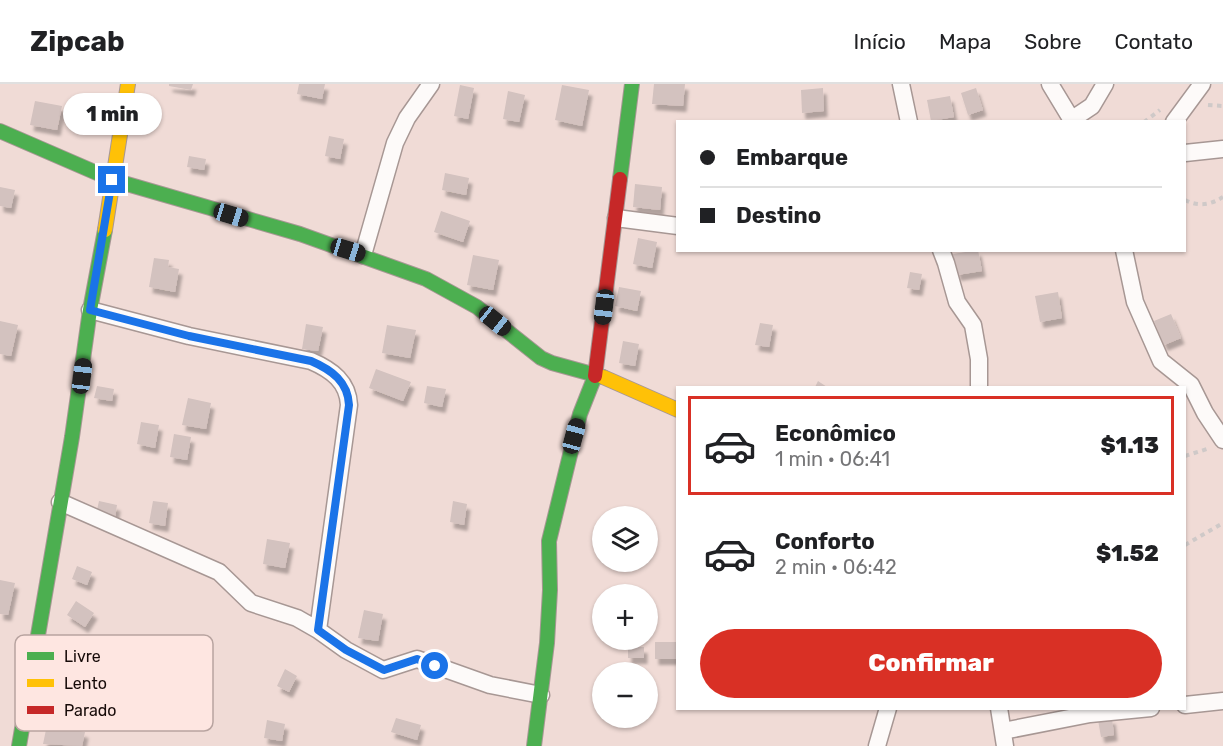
<!DOCTYPE html>
<html lang="pt">
<meta charset="utf-8">
<style>
:root{--surface:#fff;--page:#f6f6f6;--text:#202124;--muted:#757577;--line:#e0e0e0;--accent:#d93025}
body{margin:0;font-family:Rubik,sans-serif;background:var(--page);color:var(--text);height:100vh;display:flex;flex-direction:column;font-size:22px;white-space:nowrap}
*{box-sizing:border-box;margin:0}
p{font-size:20px;color:var(--muted)}
.icon{flex:none;width:33px;height:33px;fill:none;stroke:currentColor;stroke-width:2;stroke-linecap:round;stroke-linejoin:round}
.map{position:relative;flex:1;overflow:hidden}
.sheet{position:absolute;left:676px;top:302px;width:510px;height:324px;display:flex;flex-direction:column;background:var(--surface);border-radius:0px;box-shadow:0 2px 4px #0004}
.sheet>*{flex:none}
.top-card{position:absolute;left:676px;top:36px;width:510px;height:132px;border-radius:0px;box-shadow:0 2px 4px #0004;display:grid;align-content:center;height:132px;padding:0 24px;background:var(--surface)}
.buttons{position:absolute;left:592px;top:422px;display:grid;gap:12px}
.buttons a{display:grid;place-items:center;width:66px;height:66px;border-radius:50%;background:var(--surface);box-shadow:0 2px 4px #0004;font-size:30px}
.end{position:absolute;width:27px;height:27px;margin:-14px;border:8px solid #1a73e8;background:#fff;box-shadow:0 0 0 3px #fff}
.from{border-radius:50%}
.bubble{position:absolute;height:42px;border-radius:21px;background:var(--surface);box-shadow:0 2px 4px #0004;font-size:20px;font-weight:800;line-height:42px;text-align:center}
.car{position:absolute;width:18px;height:36px;margin:-18px -9px;border-radius:8px;box-shadow:0 0 4px 2px #0007;background:linear-gradient(#222 24%,#8ab4d8 0 40%,#222 0 76%,#8ab4d8 0 86%,#222 0)}
.top-card b{display:flex;align-items:center;gap:21px;height:57px;font-size:22px}
.top-card b+b{border-top:2px solid var(--line)}
.top-card i{width:15px;height:15px;background:var(--text)}
ul{padding:10px 0 0;list-style:none}
li{display:flex;align-items:center;gap:18px;height:99px;margin:0 12px 9px;padding:0 12px;border:3px solid transparent;border-radius:0px}
li div{flex:1}
li b{display:block;font-size:22px}
li em{font-style:normal;font-weight:800}
li.selected{border-color:var(--accent)}
li>.icon{width:54px;height:54px;stroke-width:1.5}
.action{display:flex;gap:12px;margin-top:auto;padding:12px 24px}
.action a{flex:1;height:69px;border-radius:36px;background:var(--accent);color:#fff;font-size:24px;font-weight:800;line-height:69px;text-align:center}
header{display:flex;align-items:center;gap:36px;box-sizing:border-box;height:84px;padding:0 30px;background:var(--surface);border-bottom:2px solid var(--line)}
header strong{font-size:28px}
nav{display:flex;gap:33px;margin-inline-start:auto;font-size:21px}
.map>svg:first-child{display:block}
</style>
<header>
<strong>Zipcab</strong>
<nav><a>Início</a><a>Mapa</a><a>Sobre</a><a>Contato</a></nav>
</header>
<div class="map">
<svg width="1223" height="662" viewBox="0 0 1223 662">
<defs>
<filter id="shadow"><feDropShadow dx="3.5" dy="6" stdDeviation="1.5" flood-color="#0004"/></filter>
</defs>
<rect width="100%" height="100%" fill="#f0dbd6"/>
<path fill="#d3c2bf" filter="url(#shadow)" d="M169 0H193L191 6 169 2Z
M299 0H325L322 15 297 10Z
M654 0H685L683 22 652 20Z
M460 1 474 4 468 35 454 32Z
M562 1 589 6 582 42 555 36Z
M823 4 824 27 802 29 801 6Z
M976 4 983 26 968 31 961 9Z
M508 7 525 11 519 38 503 35Z
M950 12 954 33 931 37 927 16Z
M35 17 62 22 57 46 30 41Z
M329 52 344 55 340 75 325 72Z
M189 72 206 75 204 86 187 83Z
M445 89 469 94 466 111 442 106Z
M635 100 662 103 660 126 633 123Z
M0 103 15 106 11 124 0 122Z
M441 127 470 137 463 158 434 148Z
M638 154 657 158 652 184 633 180Z
M978 166 982 187 957 191 953 170Z
M473 171 499 176 493 206 467 201Z
M154 174 169 176 168 183 179 185 175 208 149 203Z
M910 188 922 190 919 206 907 204Z
M619 203 641 207 637 227 615 222Z
M1058 208 1062 234 1040 238 1035 212Z
M1171 230 1181 254 1164 261 1154 237Z
M0 237 18 241 11 272 0 270Z
M760 239 773 241 769 263 755 261Z
M306 240 323 243 318 267 302 265Z
M387 241 416 246 410 274 382 269Z
M623 257 639 260 635 282 619 279Z
M376 285 411 298 403 317 369 304Z
M818 297 827 303H815Z
M97 302 114 305 112 317 94 314Z
M427 302 446 305 442 323 424 319Z
M188 314 211 319 206 345 182 341Z
M141 338 159 341 155 364 137 360Z
M174 350 191 353 187 376 170 373Z
M99 417 117 421 115 434 96 430Z
M153 417 168 419 165 442 149 439Z
M453 417 467 420 464 441 450 438Z
M267 455 290 459 285 484 263 480Z
M77 482 92 488 87 501 72 495Z
M0 496 15 499 8 531 0 530Z
M76 517 94 529 85 543 67 531Z
M364 526 383 530 378 557 358 554Z
M655 558H677V575H655Z
M628 563H644V574H628Z
M285 585 297 592 289 608 277 602Z
M396 634 421 641 417 656 391 648Z
M1112 634 1114 651 1101 653 1098 636Z
M267 636 285 640 282 657 264 654Z
M47 641 85 648 82 662 43 660Z"/>
<g fill="none" stroke-linecap="round" stroke-linejoin="round">
<defs>
<path id="street" d="M901 0 909 38
M1050 0 1073 38
M1071 36 1092 22 1105 0
M1174 38 1202 0
M1185 69 1223 65
M616 134 678 142
M941 166 946 179 957 218 973 241 979 275V303
M1124 166 1135 218 1161 277 1191 301 1205 329 1223 356
M363 171 395 59 407 34 431 0
M90 226 189 252 311 277C332 286 348 298 349 321L318 546
M60 418 219 488 251 519 297 534 318 546 346 566 383 586 417 575 490 601 541 611
M1185 621 1223 617
M999 624 1005 662
M1003 647 1090 630 1151 624
M877 662 888 624"/>
<path id="fast" d="M0 47 113 96 300 150 426 195 477 223 541 274 552 279 603 293
M620 95 632 0
M19 662 72 353 90 226 105 146
M534 662 547 559 550 506 549 457 580 330 595 292"/>
<path id="slow" d="M105 146 128 0
M603 293 678 326"/>
<path id="jam" d="M595 292 620 95"/>
</defs>
<use href="#street" stroke="#a79794" stroke-width="19"/>
<use href="#fast" stroke="#a79794" stroke-width="16"/>
<use href="#slow" stroke="#a79794" stroke-width="16"/>
<use href="#jam" stroke="#a79794" stroke-width="16"/>
<path stroke="#cfc9c8" stroke-width="4" stroke-dasharray="4.5 4.5" stroke-linecap="butt" d="M1208 21 1223 22
M1144 38 1160 26
M1185 116C1199 123 1210 121 1223 113
M1185 372 1207 365
M1185 461 1223 439"/>
<use href="#street" stroke="#fdfaf9" stroke-width="16"/>
<use href="#fast" stroke="#4caf50" stroke-width="14"/>
<use href="#slow" stroke="#ffc107" stroke-width="14"/>
<use href="#jam" stroke="#c62828" stroke-width="14"/>
</g>
<g fill="none" stroke-linecap="round" stroke-linejoin="round">
<path stroke="#1a73e8" stroke-width="8" d="M112 96 90 226 189 252 311 277C332 286 348 298 349 321L318 546 346 566 384 586 417 575 435 582"/>
</g>
<rect x="15" y="551" width="198" height="96" rx="9" fill="#fee6e1" stroke="#b8a4a0" stroke-width="1.5"/>
<rect x="27" y="568" width="27" height="8" fill="#4caf50"/>
<rect x="27" y="595" width="27" height="8" fill="#ffc107"/>
<rect x="27" y="622" width="27" height="8" fill="#c62828"/>
<g font-size="16" fill="#160a08">
<text x="64" y="578">Livre</text>
<text x="64" y="605">Lento</text>
<text x="64" y="632">Parado</text>
</g>
</svg>
<div class="buttons">
<a><svg class="icon" aria-label="layers" viewBox="0 0 24 24"><path d="M12 4l9 5-9 5-9-5zM3 14l9 5 9-5"/></svg></a>
<a>+</a>
<a>−</a>
</div>
<i class="end from" style="left:435px;top:582px"></i>
<i class="end" style="left:112px;top:96px"></i>
<div class="bubble" style="left:63px;top:9px;width:99px">1 min</div>
<i class="car" style="left:231px;top:131px;rotate:107deg"></i>
<i class="car" style="left:348px;top:166px;rotate:107deg"></i>
<i class="car" style="left:604px;top:223px;rotate:187deg"></i>
<i class="car" style="left:495px;top:237px;rotate:129deg"></i>
<i class="car" style="left:82px;top:292px;rotate:7deg"></i>
<i class="car" style="left:574px;top:352px;rotate:15deg"></i>
<div class="top-card">
<b><i class="from"></i>Embarque</b>
<b><i></i>Destino</b>
</div>
<section class="sheet">
<ul>
<li class="selected"><svg class="icon" aria-label="car" viewBox="0 0 24 24"><path d="M5 17H2v-5l4-1 3-4h7l3 4 3 1v5h-3M9 17h6M6 11h13"/><circle cx="7" cy="17" r="2"/><circle cx="17" cy="17" r="2"/></svg><div><b>Econômico</b><p>1 min · 06:41</p></div><em>$1.13</em></li>
<li><svg class="icon" aria-label="car" viewBox="0 0 24 24"><path d="M5 17H2v-5l4-1 3-4h7l3 4 3 1v5h-3M9 17h6M6 11h13"/><circle cx="7" cy="17" r="2"/><circle cx="17" cy="17" r="2"/></svg><div><b>Conforto</b><p>2 min · 06:42</p></div><em>$1.52</em></li>
</ul>
<div class="action"><a>Confirmar</a></div>
</section>
</div>
